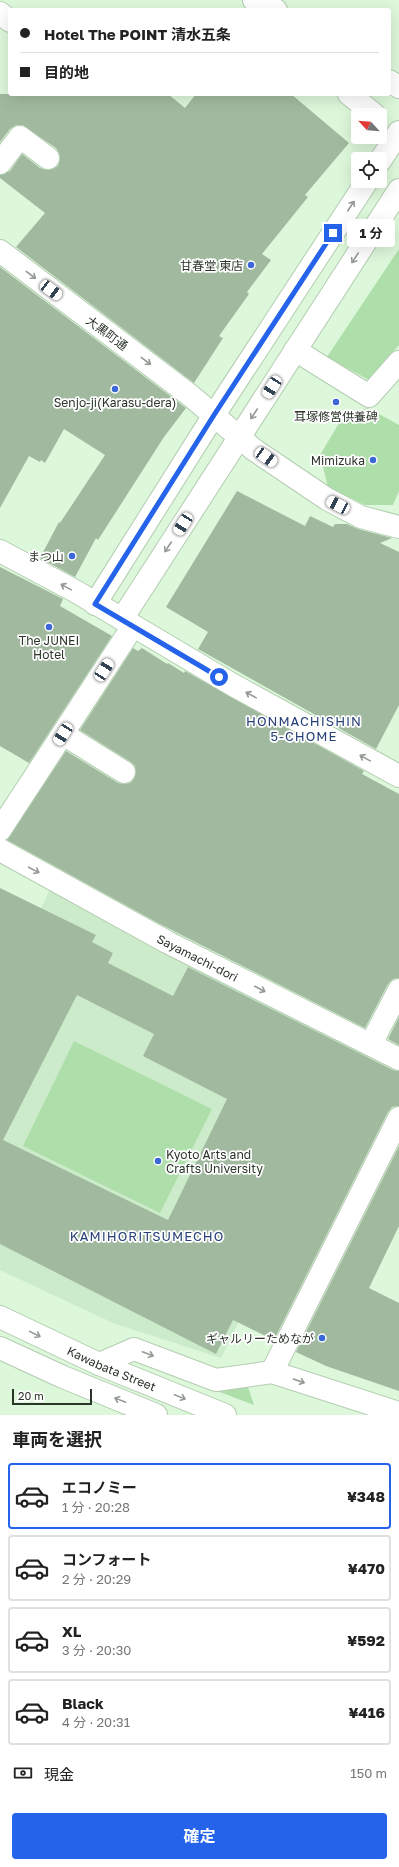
<!DOCTYPE html>
<html lang="ja">
<meta charset="utf-8">
<style>
:root{--surface:#fff;--page:#f2f2f2;--text:#222;--muted:#767676;--line:#e0e0e0;--accent:#2563eb}
body{margin:0;font-family:"Golos Text","Noto Sans JP",sans-serif;background:var(--page);color:var(--text);height:100vh;display:flex;flex-direction:column;font-size:15px;white-space:nowrap}
*{box-sizing:border-box;margin:0}
p{font-size:13px;color:var(--muted)}
.icon{flex:none;width:22px;height:22px;fill:none;stroke:currentColor;stroke-width:2;stroke-linecap:round;stroke-linejoin:round}
.map{position:relative;height:1415px;overflow:hidden}
.details{display:flex;flex-direction:column;background:var(--surface);flex:1}
.details>*{flex:none}
.banner{position:absolute;left:8px;top:8px;width:383px;height:88px;border-radius:4px;box-shadow:0 4px 16px #0002;display:grid;align-content:center;height:88px;padding:0 12px;background:var(--surface)}
.needle{width:26px;rotate:296deg}
.tools{position:absolute;left:351px;top:108px;display:grid;gap:8px}
.tools a{display:grid;place-items:center;width:36px;height:36px;border-radius:4px;background:var(--surface);box-shadow:0 4px 16px #0002;font-size:20px}
.scale{position:absolute;left:12px;bottom:10px;width:80px;box-sizing:border-box;padding-left:4px;border:2px solid #2a3429;border-top:0;font-size:11px;line-height:14px;white-space:nowrap;color:#2a3429;-webkit-text-stroke:3px #fff;paint-order:stroke}
.end{position:absolute;width:18px;height:18px;margin:-9px;border:5px solid #2563eb;background:#fff;box-shadow:0 0 0 2px #fff}
.from{border-radius:50%}
.bubble{position:absolute;height:28px;border-radius:4px;background:var(--surface);box-shadow:0 4px 16px #0002;font-size:13px;font-weight:700;line-height:28px;text-align:center}
.car{position:absolute;width:12px;height:24px;margin:-12px -6px;border-radius:5px;box-shadow:0 0 3px 1px #0007;background:linear-gradient(#fff 24%,#345 0 40%,#fff 0 76%,#345 0 86%,#fff 0)}
.banner b{display:flex;align-items:center;gap:14px;height:38px;font-size:15px}
.banner b+b{border-top:1px solid var(--line)}
.banner i{width:10px;height:10px;background:var(--text)}
ul{padding:0;list-style:none}
li{display:flex;align-items:center;gap:12px;height:66px;margin:0 8px 6px;padding:0 4px;border:2px solid var(--line);border-radius:4px}
li div{flex:1}
li b{display:block;font-size:15px}
li em{font-style:normal;font-weight:700}
li.current{border-color:var(--accent)}
li>.icon{width:36px;height:36px;stroke-width:1.5}
h2{padding:0 12px;font-size:18px;line-height:48px}
.pay{display:flex;align-items:center;gap:10px;height:44px;padding:0 12px;font-size:15px}
.pay p{margin-inline-start:auto}
.action{display:flex;gap:8px;margin-top:auto;padding:8px 12px}
.action a{flex:1;height:46px;border-radius:4px;background:var(--accent);color:#fff;font-size:16px;font-weight:700;line-height:46px;text-align:center}
.map>svg:first-child{display:block}
</style>
<div class="map">
<svg width="399" height="1415" viewBox="0 0 399 1415">
<rect width="100%" height="100%" fill="#dcf7da"/>
<path fill="#ccebca" d="M50 890 370 1053 221 1358 113 1323 0 1270V991Z"/>
<path fill="#aedeaa" d="M399 249V345L369 380 327 357Z
M368 408 399 425V491L393 505H365L328 487 320 455 344 415Z
M74 1041 212 1109 160 1213 23 1146Z
M247 1384 254 1405 212 1389Z"/>
<path fill="#a1ba9f" fill-rule="evenodd" d="M0 94H168L185 108 196 94H291L349 143 305 195 308 197 262 254 271 260 247 292 249 294 219 336 223 338 194 383 16 247 45 213 0 178V175L10 171 22 154 40 168 47 170 53 169 58 166 60 159 59 153 56 148 22 125H16L10 129 0 142Z
M0 267 186 408 164 437 98 540 96 538 75 577 40 558 59 522 60 523 105 455 64 429 45 463 41 460 40 462 29 456 0 508Z
M237 491 305 526 310 516 333 527 335 524H347L358 529 392 538 380 543 399 552V705L376 749 198 649 208 632 166 607Z
M0 567 63 599 60 606 112 636 29 763 0 746Z
M133 648 138 651 142 648 167 664 168 663 184 673 185 671 364 771 362 774 399 794V978L393 979 388 984 365 1028 158 923 7 840 66 751 118 783 123 784 130 783 134 779 136 772 135 766 131 762 80 730Z
M0 888 96 935 92 942 113 953 108 963 173 996 188 967 393 1070 399 1071V1106L392 1107 388 1112 274 1340 233 1320 216 1354 0 1244ZM77 995 154 1034 143 1056 227 1099 168 1220 3 1140Z
M399 1017V1045L388 1039Z
M399 1146V1226L369 1288 399 1303V1391L326 1366 296 1352Z"/>
<g fill="none" stroke-linecap="round" stroke-linejoin="round">
<defs>
<g id="minor">
<path d="M254 0 276 10"/>
<path d="M0 13 10 21"/>
<path d="M389 81 399 87"/>
<path d="M349 94 375 115"/>
<path d="M380 161 399 132"/>
<path d="M0 163 20 137 48 158"/>
<path d="M0 251 191 396 253 449 327 499 361 517 399 527"/>
<path d="M295 350 369 396 399 362"/>
<path d="M0 551 75 591 233 685 399 776"/>
<path d="M95 604 214 415 367 181"/>
<path d="M122 619 399 190"/>
<path d="M63 734 124 772"/>
<path d="M0 830 133 626"/>
<path id="s1" d="M0 850 167 942 399 1059"/>
<path d="M371 1044 399 990"/>
<path id="s2" d="M0 1317 99 1364 225 1415"/>
<path d="M0 1348 63 1377 156 1415"/>
<path d="M99 1364 134 1349 216 1380 272 1372 399 1413"/>
<path d="M272 1372 399 1118"/>
</g>
</defs>
<use href="#minor" stroke="#b4cdb2" stroke-width="24"/>
<use href="#minor" stroke="#fff" stroke-width="22"/>
</g>
<defs><path id="oneway-shaft" d="M-6 0H5M1.5-3L5.5 0L1.5 3" fill="none" stroke-width="1.6" stroke-linecap="round" stroke-linejoin="round"/></defs>
<g stroke="#949a94">
<use href="#oneway-shaft" transform="translate(351 206) rotate(-57)"/>
<use href="#oneway-shaft" transform="translate(355 258) rotate(123)"/>
<use href="#oneway-shaft" transform="translate(31 275) rotate(37)"/>
<use href="#oneway-shaft" transform="translate(146 361) rotate(37)"/>
<use href="#oneway-shaft" transform="translate(254 414) rotate(123)"/>
<use href="#oneway-shaft" transform="translate(168 547) rotate(123)"/>
<use href="#oneway-shaft" transform="translate(66 587) rotate(-151)"/>
<use href="#oneway-shaft" transform="translate(251 695) rotate(-151)"/>
<use href="#oneway-shaft" transform="translate(365 758) rotate(-151)"/>
<use href="#oneway-shaft" transform="translate(34 870) rotate(28)"/>
<use href="#oneway-shaft" transform="translate(260 989) rotate(27)"/>
<use href="#oneway-shaft" transform="translate(35 1334) rotate(26)"/>
<use href="#oneway-shaft" transform="translate(148 1354) rotate(21)"/>
<use href="#oneway-shaft" transform="translate(299 1381) rotate(19)"/>
<use href="#oneway-shaft" transform="translate(180 1397) rotate(22)"/>
<use href="#oneway-shaft" transform="translate(120 1400) rotate(-158)"/>
</g>
<g fill="none" stroke-linecap="round" stroke-linejoin="round">
<path stroke="#2563eb" stroke-width="5" d="M219 677 95 604 214 415 333 233"/>
</g>
<g fill="#3b67d8" stroke="#fff" stroke-width="1.5">
<circle cx="251" cy="265" r="4"/>
<circle cx="115" cy="389" r="4"/>
<circle cx="336" cy="402" r="4"/>
<circle cx="373" cy="460" r="4"/>
<circle cx="72" cy="556" r="4"/>
<circle cx="49" cy="627" r="4"/>
<circle cx="158" cy="1161" r="4"/>
<circle cx="322" cy="1338" r="4"/>
</g>
<g text-anchor="middle" dominant-baseline="central" stroke-width="3.5" stroke-linejoin="round" paint-order="stroke">
<g font-size="12" fill="#2a3429" stroke="#fff" text-anchor="end">
<text x="243" y="265">甘春堂 東店</text>
<text x="115" y="402" text-anchor="middle">Senjo-ji(Karasu-dera)</text>
<text x="336" y="416" text-anchor="middle">耳塚修営供養碑</text>
<text x="365" y="460">Mimizuka</text>
<text x="64" y="556">まつ山</text>
<text x="49" y="640" text-anchor="middle">The JUNEI<tspan x="49" dy="14">Hotel</tspan></text>
<text x="166" y="1154" text-anchor="start">Kyoto Arts and<tspan x="166" dy="14">Crafts University</tspan></text>
<text x="314" y="1338">ギャルリーためなが</text>
</g>
<g font-size="12" fill="#2a3429" stroke="#fff">
<text transform="translate(107 333) rotate(37)">大黒町通</text>
<text stroke="none"><textPath href="#s1" startOffset="225">Sayamachi-dori</textPath></text>
<text stroke="none"><textPath href="#s2" startOffset="123">Kawabata Street</textPath></text>
</g>
<g font-size="13" letter-spacing="1" fill="#294179" stroke="#fff">
<text x="304" y="721">HONMACHISHIN<tspan x="304" dy="15">5-CHOME</tspan></text>
<text x="147" y="1236">KAMIHORITSUMECHO</text>
</g>
</g>
</svg>
<div class="tools">
<a><svg class="needle" viewBox="-14 -14 28 28"><path d="M0-13l5 13h-10z" fill="#e53935"/><path d="M0 13l5-13h-10z" fill="#767676"/></svg></a>
<a><svg class="icon" aria-label="locate" viewBox="0 0 24 24"><circle cx="12" cy="12" r="6"/><path d="M12 2v4M12 18v4M2 12h4M18 12h4"/></svg></a>
</div>
<div class="scale">20 m</div>
<i class="end from" style="left:219px;top:677px"></i>
<i class="end" style="left:333px;top:233px"></i>
<div class="bubble" style="left:347px;top:219px;width:48px">1 分</div>
<i class="car" style="left:51px;top:290px;rotate:127deg"></i>
<i class="car" style="left:272px;top:387px;rotate:213deg"></i>
<i class="car" style="left:266px;top:457px;rotate:125deg"></i>
<i class="car" style="left:338px;top:505px;rotate:297deg"></i>
<i class="car" style="left:183px;top:524px;rotate:213deg"></i>
<i class="car" style="left:104px;top:670px;rotate:33deg"></i>
<i class="car" style="left:63px;top:734px;rotate:213deg"></i>
<div class="banner">
<b><i class="from"></i>Hotel The POINT 清水五条</b>
<b><i></i>目的地</b>
</div>
</div>
<section class="details">
<h2>車両を選択</h2>
<ul>
<li class="current"><svg class="icon" aria-label="car" viewBox="0 0 24 24"><path d="M5 17H2v-5l4-1 3-4h7l3 4 3 1v5h-3M9 17h6M6 11h13"/><circle cx="7" cy="17" r="2"/><circle cx="17" cy="17" r="2"/></svg><div><b>エコノミー</b><p>1 分 · 20:28</p></div><em>¥348</em></li>
<li><svg class="icon" aria-label="car" viewBox="0 0 24 24"><path d="M5 17H2v-5l4-1 3-4h7l3 4 3 1v5h-3M9 17h6M6 11h13"/><circle cx="7" cy="17" r="2"/><circle cx="17" cy="17" r="2"/></svg><div><b>コンフォート</b><p>2 分 · 20:29</p></div><em>¥470</em></li>
<li><svg class="icon" aria-label="car" viewBox="0 0 24 24"><path d="M5 17H2v-5l4-1 3-4h7l3 4 3 1v5h-3M9 17h6M6 11h13"/><circle cx="7" cy="17" r="2"/><circle cx="17" cy="17" r="2"/></svg><div><b>XL</b><p>3 分 · 20:30</p></div><em>¥592</em></li>
<li><svg class="icon" aria-label="car" viewBox="0 0 24 24"><path d="M5 17H2v-5l4-1 3-4h7l3 4 3 1v5h-3M9 17h6M6 11h13"/><circle cx="7" cy="17" r="2"/><circle cx="17" cy="17" r="2"/></svg><div><b>Black</b><p>4 分 · 20:31</p></div><em>¥416</em></li>
</ul>
<div class="pay"><svg class="icon" aria-label="cash" viewBox="0 0 24 24"><path d="M3 7h18v10H3z"/><circle cx="12" cy="12" r="2"/></svg>現金<p>150 m</p></div>
<div class="action"><a>確定</a></div>
</section>
